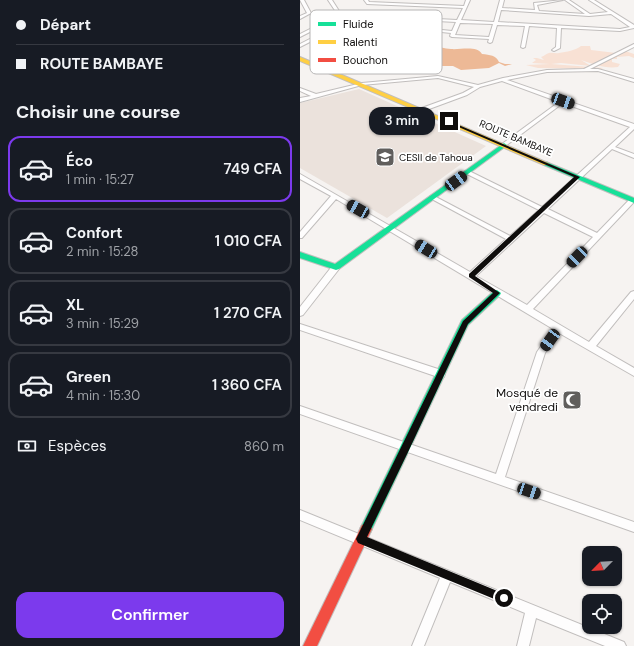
<!DOCTYPE html>
<html lang="fr">
<meta charset="utf-8">
<style>
:root{--surface:#171b24;--page:#242831;--text:#f1f3f6;--muted:#9ea1a6;--line:#363941;--accent:#7c3aed}
body{margin:0;font-family:"DM Sans",sans-serif;background:var(--page);color:var(--text);height:100vh;display:flex;flex-direction:column;font-size:15px;white-space:nowrap}
*{box-sizing:border-box;margin:0}
p{font-size:13px;color:var(--muted)}
.icon{flex:none;width:22px;height:22px;fill:none;stroke:currentColor;stroke-width:2;stroke-linecap:round;stroke-linejoin:round}
.map{position:relative;flex:1;overflow:hidden}
.sheet{display:flex;flex-direction:column;background:var(--surface);width:300px}
.sheet>*{flex:none}
.top-card{display:grid;align-content:center;height:88px;padding:0 16px;background:var(--surface)}
.needle{width:26px;rotate:246deg}
.controls{position:absolute;left:282px;top:546px;display:grid;gap:8px}
.controls a{display:grid;place-items:center;width:40px;height:40px;border-radius:8px;background:var(--surface);box-shadow:0 1px 3px #0004;font-size:20px}
.end{position:absolute;width:18px;height:18px;margin:-9px;border:5px solid #0f0d0c;background:#fff;box-shadow:0 0 0 2px #fff}
.from{border-radius:50%}
.bubble{position:absolute;height:28px;border-radius:12px;background:var(--surface);box-shadow:0 1px 3px #0004;font-size:13px;font-weight:600;line-height:28px;text-align:center}
.car{position:absolute;width:12px;height:24px;margin:-12px -6px;border-radius:5px;box-shadow:0 0 3px 1px #0007;background:linear-gradient(#222 24%,#8ab4d8 0 40%,#222 0 76%,#8ab4d8 0 86%,#222 0)}
.top-card b{display:flex;align-items:center;gap:14px;height:38px;font-size:15px}
.top-card b+b{border-top:1px solid var(--line)}
.top-card i{width:10px;height:10px;background:var(--text)}
ul{padding:0;list-style:none}
li{display:flex;align-items:center;gap:12px;height:66px;margin:0 8px 6px;padding:0 8px;border:2px solid var(--line);border-radius:12px}
li div{flex:1}
li b{display:block;font-size:15px}
li em{font-style:normal;font-weight:600}
li.selected{border-color:var(--accent)}
li>.icon{width:36px;height:36px;stroke-width:1.5}
h2{padding:0 16px;font-size:18px;line-height:48px}
.pay{display:flex;align-items:center;gap:10px;height:44px;padding:0 16px;font-size:15px}
.pay p{margin-inline-start:auto}
.primary-button{display:flex;gap:8px;margin-top:auto;padding:8px 16px}
.primary-button a{flex:1;height:46px;border-radius:12px;background:var(--accent);color:#fff;font-size:16px;font-weight:600;line-height:46px;text-align:center}
main{display:flex;flex:1;min-height:0}
.map>svg:first-child{display:block}
</style>
<main>
<section class="sheet">
<div class="top-card">
<b><i class="from"></i>Départ</b>
<b><i></i>ROUTE BAMBAYE</b>
</div>
<h2>Choisir une course</h2>
<ul>
<li class="selected"><svg class="icon" aria-label="car" viewBox="0 0 24 24"><path d="M5 17H2v-5l4-1 3-4h7l3 4 3 1v5h-3M9 17h6M6 11h13"/><circle cx="7" cy="17" r="2"/><circle cx="17" cy="17" r="2"/></svg><div><b>Éco</b><p>1 min · 15:27</p></div><em>749 CFA</em></li>
<li><svg class="icon" aria-label="car" viewBox="0 0 24 24"><path d="M5 17H2v-5l4-1 3-4h7l3 4 3 1v5h-3M9 17h6M6 11h13"/><circle cx="7" cy="17" r="2"/><circle cx="17" cy="17" r="2"/></svg><div><b>Confort</b><p>2 min · 15:28</p></div><em>1 010 CFA</em></li>
<li><svg class="icon" aria-label="car" viewBox="0 0 24 24"><path d="M5 17H2v-5l4-1 3-4h7l3 4 3 1v5h-3M9 17h6M6 11h13"/><circle cx="7" cy="17" r="2"/><circle cx="17" cy="17" r="2"/></svg><div><b>XL</b><p>3 min · 15:29</p></div><em>1 270 CFA</em></li>
<li><svg class="icon" aria-label="car" viewBox="0 0 24 24"><path d="M5 17H2v-5l4-1 3-4h7l3 4 3 1v5h-3M9 17h6M6 11h13"/><circle cx="7" cy="17" r="2"/><circle cx="17" cy="17" r="2"/></svg><div><b>Green</b><p>4 min · 15:30</p></div><em>1 360 CFA</em></li>
</ul>
<div class="pay"><svg class="icon" aria-label="cash" viewBox="0 0 24 24"><path d="M3 7h18v10H3z"/><circle cx="12" cy="12" r="2"/></svg>Espèces<p>860 m</p></div>
<div class="primary-button"><a>Confirmer</a></div>
</section>
<div class="map">
<svg width="334" height="646" viewBox="0 0 334 646">
<rect width="100%" height="100%" fill="#f6f3f1"/>
<path fill="#ebe2dc" d="M59 89 186 146 87 218 0 168V103Z"/>
<path fill="#f8e1d4" d="M281 46H290L291 50 316 53 322 50 334 54V58L329 56 317 57V59H312V62L320 64 318 67C306 69 292 64 281 60L291 66 261 63 251 64 303 68 301 69 238 68 226 65 250 64 232 63 236 60 233 58H237L244 60 241 57C245 56 245 54 249 53 252 52 256 54 259 53 266 52 276 50 281 46Z"/>
<path fill="#edb996" d="M66 31C82 33 98 36 114 40 126 43 138 48 151 49 160 50 177 45 182 54 190 55 196 55 199 62L205 64H212L205 66 199 63 189 68 161 70 153 66H128L83 55H70L59 57 48 65H44L35 64 20 55 18 45 55 32Z"/>
<g fill="none" stroke-linecap="round" stroke-linejoin="round">
<defs>
<path id="street" d="M0 0H4L11 13 0 19V16L7 13Z
M28 0H32L41 14 157 20 163 8 67 4 64 0H68L69 2 164 6 166 0H170L161 20 194 22 200 0H204L202 8 235 10 234 3 263 0 237 5 239 11 285 14 265 0H269L290 14 308 12 289 0H294L334 25V28L320 31 261 28 260 48 254 51 252 50 256 47 257 28 229 26 225 47 223 48 221 47 225 26 197 25 192 42 190 43 188 42 189 39 152 37 150 36 151 33 132 31 90 22 92 21 132 29 152 31 156 22 41 16 0 37V34L38 15ZM201 10 289 16 311 14 330 27 320 29 198 22ZM160 23 193 24 189 37 155 35Z
M45 21H79L81 22 79 23H47L0 47V44Z
M334 44V47L290 69H298L334 79V82L298 71 247 72 207 80 334 124V129L315 147 334 154V158L312 149 248 209 297 233 330 199H334V202L233 309 289 342 331 292 334 291V299L296 346 334 368V376L259 333 245 353 205 477 334 522V532L0 414V406L196 474 237 352 253 329 36 199 2 238H0V232L31 196 0 179V174L170 272 206 239 130 198V196H134L210 236 239 210 165 173V171H169L242 207 330 127 263 103 204 147 202 146V144L259 102 202 81 180 87 167 95 121 112 119 111V109L163 93 174 87 138 78 62 85 0 102V98L11 96 0 91V88L16 94 62 83 138 76 178 85 203 78 247 70 284 69ZM244 213 293 237 227 305 176 276Z
M36 264 39 265 40 267 39 269 3 315 0 316V307L33 265Z
M0 324 141 370 144 371 145 374 144 377 141 378 0 330Z
M0 510 324 642 326 646H305L236 618 229 646H217L225 613 150 582 124 646H112L140 578 0 520Z"/>
<path id="fast" d="M204 143 207 145 206 146 39 269 36 270 0 258V252L35 264Z
M246 162 334 198V203L244 165V163Z
M197 290 201 293 200 295 168 325 70 533 66 535 62 533 60 529 62 525 162 320 194 291Z"/>
<path id="slow" d="M0 57 248 163 249 164 248 165H244L0 61Z"/>
<path id="jam" d="M66 523 70 525 72 529 17 646H3L62 525Z"/>
</defs>
<use href="#street" stroke="#c1bebd" stroke-width="2"/>
<use href="#fast" stroke="#c1bebd" stroke-width="2"/>
<use href="#slow" stroke="#c1bebd" stroke-width="2"/>
<use href="#jam" stroke="#c1bebd" stroke-width="2"/>
<use href="#street" fill="#fefdfd" fill-rule="evenodd"/>
<use href="#fast" fill="#16e098" fill-rule="evenodd"/>
<use href="#slow" fill="#ffcf43" fill-rule="evenodd"/>
<use href="#jam" fill="#f24e42" fill-rule="evenodd"/>
</g>
<path fill="#0f0d0c" d="M147 120 280 177 175 276 200 293 168 324 109 450 67 537 207 595 208 598 207 601 204 603 58 543 56 539 163 321 193 293 169 277V274L274 177 147 122Z"/>
<defs>
<symbol id="school-square" viewBox="-11 -11 22 22"><rect x="-9" y="-9" width="18" height="18" rx="4" fill="#605e5c" stroke="#fff"/><path d="M0-5L7-2L0 1L-7-2ZM-4 1L0 2.5L4 1V4Q0 6-4 4Z" fill="#fff"/></symbol>
<symbol id="mosque-square" viewBox="-11 -11 22 22"><rect x="-9" y="-9" width="18" height="18" rx="4" fill="#605e5c" stroke="#fff"/><path d="M3.5-4.9A6 6 0 1 0 3.5 4.9A5 5 0 1 1 3.5-4.9Z" fill="#fff"/></symbol>
</defs>
<g fill-rule="evenodd">
<use href="#school-square" x="74" y="146" width="22" height="22"/>
<use href="#mosque-square" x="261" y="389" width="22" height="22"/>
</g>
<g text-anchor="middle" dominant-baseline="central" stroke-width="3.5" stroke-linejoin="round" paint-order="stroke">
<g font-size="10" fill="#0f0d0c" stroke="#fff">
<text transform="translate(216 138) rotate(23)">ROUTE BAMBAYE</text>
</g>
<g font-size="10" fill="#0f0d0c" stroke="#fff" text-anchor="start">
<text x="99" y="157">CESII de Tahoua</text>
</g>
<g font-size="12" fill="#0f0d0c" stroke="#fff" text-anchor="end">
<text x="258" y="393">Mosqué de<tspan x="258" dy="14">vendredi</tspan></text>
</g>
</g>
<rect x="10" y="10" width="132" height="64" rx="6" fill="#fff" stroke="#b7b6b6" stroke-width="1"/>
<rect x="18" y="22" width="18" height="4" fill="#16e098"/>
<rect x="18" y="40" width="18" height="4" fill="#ffcf43"/>
<rect x="18" y="58" width="18" height="4" fill="#f24e42"/>
<g font-size="11" fill="#0f0d0c">
<text x="43" y="28">Fluide</text>
<text x="43" y="46">Ralenti</text>
<text x="43" y="64">Bouchon</text>
</g>
</svg>
<div class="controls">
<a><svg class="needle" viewBox="-14 -14 28 28"><path d="M0-13l5 13h-10z" fill="#e53935"/><path d="M0 13l5-13h-10z" fill="#9ea1a6"/></svg></a>
<a><svg class="icon" aria-label="locate" viewBox="0 0 24 24"><circle cx="12" cy="12" r="6"/><path d="M12 2v4M12 18v4M2 12h4M18 12h4"/></svg></a>
</div>
<i class="end from" style="left:204px;top:598px"></i>
<i class="end" style="left:149px;top:121px"></i>
<div class="bubble" style="left:69px;top:107px;width:66px">3 min</div>
<i class="car" style="left:263px;top:101px;rotate:110deg"></i>
<i class="car" style="left:156px;top:181px;rotate:54deg"></i>
<i class="car" style="left:58px;top:209px;rotate:299deg"></i>
<i class="car" style="left:126px;top:249px;rotate:301deg"></i>
<i class="car" style="left:277px;top:257px;rotate:224deg"></i>
<i class="car" style="left:250px;top:340px;rotate:216deg"></i>
<i class="car" style="left:229px;top:491px;rotate:109deg"></i>
</div>
</main>
